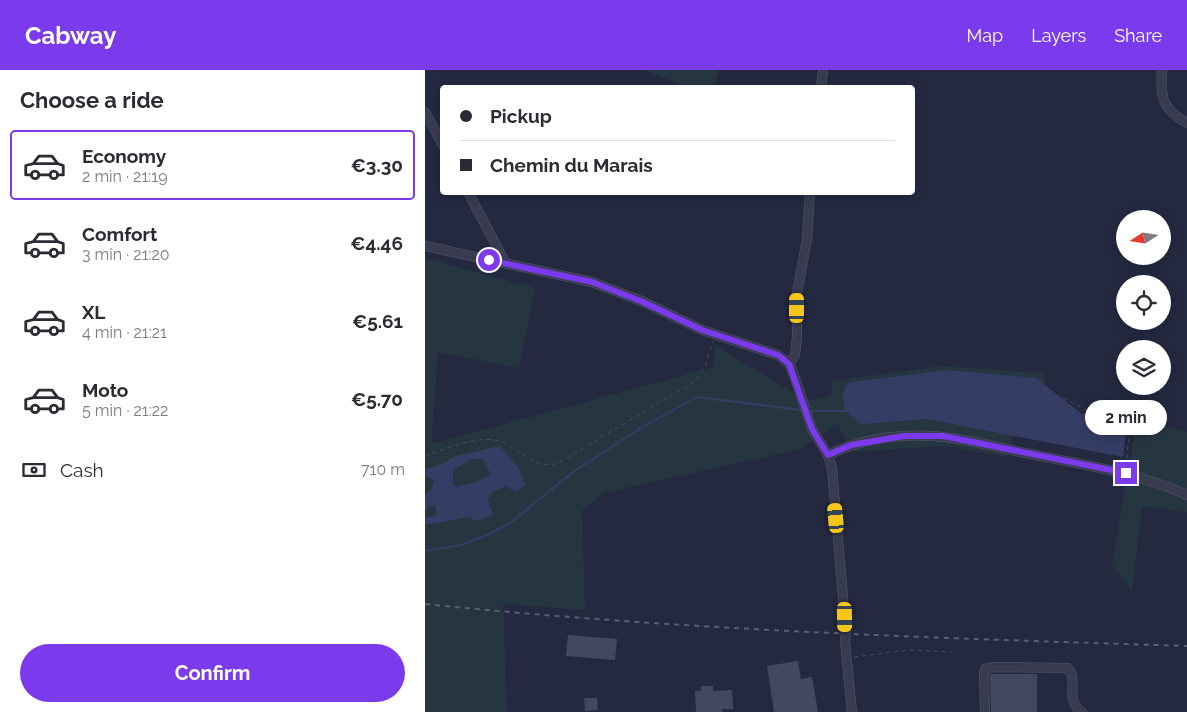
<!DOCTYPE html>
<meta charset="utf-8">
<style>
:root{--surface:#fff;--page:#f7f7f7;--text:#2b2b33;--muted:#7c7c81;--line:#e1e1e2;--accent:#7c3aed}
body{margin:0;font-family:Raleway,sans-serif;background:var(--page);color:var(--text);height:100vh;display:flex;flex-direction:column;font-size:19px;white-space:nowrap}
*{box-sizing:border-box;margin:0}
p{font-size:16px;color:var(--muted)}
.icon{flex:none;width:28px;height:28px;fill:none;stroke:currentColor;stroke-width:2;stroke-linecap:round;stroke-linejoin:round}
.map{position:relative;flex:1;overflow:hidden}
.side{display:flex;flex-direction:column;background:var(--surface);width:425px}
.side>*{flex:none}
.banner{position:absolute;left:15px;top:15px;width:475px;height:110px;border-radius:5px;box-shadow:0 2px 12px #0003;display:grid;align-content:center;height:110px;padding:0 20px;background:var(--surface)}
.needle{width:32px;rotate:258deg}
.fabs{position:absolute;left:691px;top:140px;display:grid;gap:10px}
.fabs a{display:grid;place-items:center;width:55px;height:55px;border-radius:50%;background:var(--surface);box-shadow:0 2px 12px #0003;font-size:25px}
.end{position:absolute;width:22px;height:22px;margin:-11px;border:6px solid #7c3aed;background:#fff;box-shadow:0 0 0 2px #fff}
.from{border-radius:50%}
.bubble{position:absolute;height:35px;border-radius:18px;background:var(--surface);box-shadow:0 2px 12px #0003;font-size:16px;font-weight:700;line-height:35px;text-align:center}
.car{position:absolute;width:15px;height:30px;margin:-15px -8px;border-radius:6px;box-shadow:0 0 4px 1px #0007;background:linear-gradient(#f5c518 24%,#345 0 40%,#f5c518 0 76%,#345 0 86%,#f5c518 0)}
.banner b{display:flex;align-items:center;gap:18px;height:48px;font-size:19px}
.banner b+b{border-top:1px solid var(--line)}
.banner i{width:12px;height:12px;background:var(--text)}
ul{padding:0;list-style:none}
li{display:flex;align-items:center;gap:15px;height:70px;margin:0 10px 8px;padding:0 10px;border:2px solid transparent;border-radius:5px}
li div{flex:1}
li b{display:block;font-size:19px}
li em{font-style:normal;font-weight:700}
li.selected{border-color:var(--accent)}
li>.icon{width:45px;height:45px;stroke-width:1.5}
h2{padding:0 20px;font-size:22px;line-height:60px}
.pay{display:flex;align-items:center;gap:12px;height:55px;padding:0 20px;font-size:19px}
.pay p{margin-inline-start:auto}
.primary-button{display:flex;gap:10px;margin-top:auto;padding:10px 20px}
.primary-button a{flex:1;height:58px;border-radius:30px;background:var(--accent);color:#fff;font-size:20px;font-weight:700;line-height:58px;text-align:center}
header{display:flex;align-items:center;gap:30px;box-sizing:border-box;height:70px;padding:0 25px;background:var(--accent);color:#fff}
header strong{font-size:24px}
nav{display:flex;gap:28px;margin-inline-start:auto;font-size:18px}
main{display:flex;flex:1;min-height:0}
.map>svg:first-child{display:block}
</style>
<header>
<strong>Cabway</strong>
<nav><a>Map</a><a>Layers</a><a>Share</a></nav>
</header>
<main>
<section class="side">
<h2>Choose a ride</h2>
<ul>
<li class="selected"><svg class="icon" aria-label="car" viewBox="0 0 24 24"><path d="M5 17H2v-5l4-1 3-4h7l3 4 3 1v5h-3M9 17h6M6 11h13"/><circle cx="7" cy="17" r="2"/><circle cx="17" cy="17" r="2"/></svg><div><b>Economy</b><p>2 min · 21:19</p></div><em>€3.30</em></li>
<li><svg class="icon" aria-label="car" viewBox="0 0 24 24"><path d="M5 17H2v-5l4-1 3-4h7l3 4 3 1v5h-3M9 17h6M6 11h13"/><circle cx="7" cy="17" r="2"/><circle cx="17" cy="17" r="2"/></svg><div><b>Comfort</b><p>3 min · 21:20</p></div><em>€4.46</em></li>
<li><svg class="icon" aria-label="car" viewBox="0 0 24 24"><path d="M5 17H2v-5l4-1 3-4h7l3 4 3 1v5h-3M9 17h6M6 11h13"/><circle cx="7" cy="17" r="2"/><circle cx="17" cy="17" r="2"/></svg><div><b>XL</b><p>4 min · 21:21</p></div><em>€5.61</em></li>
<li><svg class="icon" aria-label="car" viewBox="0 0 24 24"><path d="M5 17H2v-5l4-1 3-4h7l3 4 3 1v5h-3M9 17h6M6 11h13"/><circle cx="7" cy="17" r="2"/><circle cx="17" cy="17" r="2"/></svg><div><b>Moto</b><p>5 min · 21:22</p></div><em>€5.70</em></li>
</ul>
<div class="pay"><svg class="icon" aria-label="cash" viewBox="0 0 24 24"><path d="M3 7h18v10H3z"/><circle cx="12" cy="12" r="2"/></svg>Cash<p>710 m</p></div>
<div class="primary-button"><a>Confirm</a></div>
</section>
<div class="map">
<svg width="762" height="642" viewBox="0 0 762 642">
<rect width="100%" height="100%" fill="#242940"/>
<path fill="#263641" d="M219 0H293L290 17H261Z
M0 188 110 218 94 298 13 282 6 374 289 297V275L383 331 405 326 408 311 517 296 620 303 617 348 591 349 582 387 521 376 425 382 413 354 376 379 178 423 157 441 160 540 78 534 82 642H0Z
M712 348 762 362V442L717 436 707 521 687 496Z"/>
<path fill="#363d65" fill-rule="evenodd" d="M521 300 611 308 657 344 702 353 698 387 502 349 436 354 420 341 418 326 422 313Z
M75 376 93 397 100 415 91 422 81 416 66 423 63 431 68 445 52 451 43 447 0 455V447L10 446 12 440 10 435 3 436 0 441V424L7 419 9 410 0 406V399L17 394 31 386ZM46 389H57L63 398 65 405 52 412 31 417 28 415V400Z"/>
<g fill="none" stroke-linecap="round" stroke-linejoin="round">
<path stroke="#363d65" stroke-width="2" d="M385 341H423
M701 355 733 362
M0 481 36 475 62 465 85 453 151 400 216 358 272 327 376 340"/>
</g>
<path fill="#434862" d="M143 565 192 569 190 590 141 586Z
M373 591 376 609 387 607 393 642H349L342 596Z
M565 604H612V642H566Z
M276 616H288V621L307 620 308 639H297V642H271L270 621H276Z
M159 628H172L173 640 160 641Z"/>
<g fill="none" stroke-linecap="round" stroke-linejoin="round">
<defs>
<path id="minor" d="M737 0C735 27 737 39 762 53
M396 18 398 0
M0 42 18 75
M43 122 81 194
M0 176 167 212 219 232 277 260 353 285 364 294 369 305 387 359 403 385 407 398 421 562
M364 294 370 285 372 267V223L382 169 385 122
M403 385C426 374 454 367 480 366 521 363 561 375 600 383 655 394 711 402 762 425
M420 571 427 642
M560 642 559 603 560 599 567 597 643 598C654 611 639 631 657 642"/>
</defs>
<use href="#minor" stroke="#53576a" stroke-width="10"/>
<path stroke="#41525b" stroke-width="1" stroke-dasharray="4 4" stroke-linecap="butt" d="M638 328 663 341 702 349 705 354 701 397
M0 386C21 379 46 367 69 370 92 373 108 402 133 393L269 312 280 296 288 271
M429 587 486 580 527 582"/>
<use href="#minor" stroke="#393c50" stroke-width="9"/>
<path stroke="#5a5e77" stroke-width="2" stroke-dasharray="5 5" stroke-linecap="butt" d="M0 534C254 560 507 568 762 576"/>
<defs>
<path id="minor-bridge" d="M420 571 421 562"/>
</defs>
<use href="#minor-bridge" stroke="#53576a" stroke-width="10" stroke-linecap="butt"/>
<use href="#minor-bridge" stroke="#393c50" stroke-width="9"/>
</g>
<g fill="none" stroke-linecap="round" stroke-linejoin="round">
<path stroke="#7c3aed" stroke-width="6" d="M64 190 167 212 218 232 277 260 353 285 364 294 387 359 403 385 426 375 479 366H518L701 403"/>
</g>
</svg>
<div class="fabs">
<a><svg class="needle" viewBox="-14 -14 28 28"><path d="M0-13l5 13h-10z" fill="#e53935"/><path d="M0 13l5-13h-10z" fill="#7c7c81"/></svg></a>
<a><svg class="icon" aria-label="locate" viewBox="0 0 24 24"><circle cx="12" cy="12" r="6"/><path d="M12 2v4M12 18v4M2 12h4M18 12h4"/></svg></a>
<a><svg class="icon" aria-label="layers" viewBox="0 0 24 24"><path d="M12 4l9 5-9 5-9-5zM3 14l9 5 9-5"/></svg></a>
</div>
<i class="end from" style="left:64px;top:190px"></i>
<i class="end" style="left:701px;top:403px"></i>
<div class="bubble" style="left:660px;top:330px;width:82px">2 min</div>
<i class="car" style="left:372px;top:238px;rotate:0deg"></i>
<i class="car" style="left:411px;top:448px;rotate:355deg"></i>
<i class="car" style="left:420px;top:547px;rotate:179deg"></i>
<div class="banner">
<b><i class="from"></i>Pickup</b>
<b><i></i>Chemin du Marais</b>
</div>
</div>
</main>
